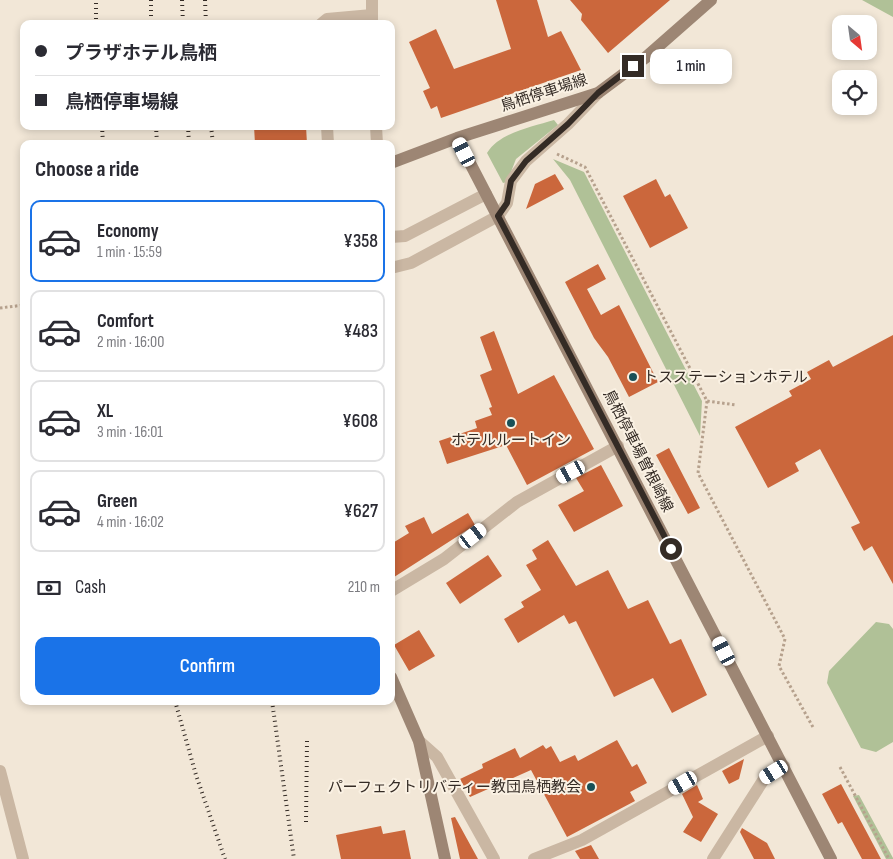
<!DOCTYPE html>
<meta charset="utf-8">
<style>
:root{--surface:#fff;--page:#f7f7f7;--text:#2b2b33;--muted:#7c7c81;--line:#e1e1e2;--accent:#1a73e8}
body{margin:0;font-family:"Sofia Sans Condensed","Noto Sans JP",sans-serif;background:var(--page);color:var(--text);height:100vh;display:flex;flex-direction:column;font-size:19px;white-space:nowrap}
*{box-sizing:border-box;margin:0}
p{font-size:16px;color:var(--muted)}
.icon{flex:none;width:28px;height:28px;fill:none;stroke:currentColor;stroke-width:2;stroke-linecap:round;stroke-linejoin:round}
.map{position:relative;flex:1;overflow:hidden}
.drawer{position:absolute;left:20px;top:140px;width:375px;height:565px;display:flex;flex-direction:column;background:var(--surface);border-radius:10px;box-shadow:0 2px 8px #0003}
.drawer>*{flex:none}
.hud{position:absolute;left:20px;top:20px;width:375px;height:110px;border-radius:10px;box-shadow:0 2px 8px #0003;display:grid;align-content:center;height:110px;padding:0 15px;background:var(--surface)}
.needle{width:32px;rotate:151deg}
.controls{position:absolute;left:832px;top:15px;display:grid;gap:10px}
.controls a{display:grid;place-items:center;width:45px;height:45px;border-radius:10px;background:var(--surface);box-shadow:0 2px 8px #0003;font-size:25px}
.end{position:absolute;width:22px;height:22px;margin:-11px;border:6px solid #342b25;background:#fff;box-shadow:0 0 0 2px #fff}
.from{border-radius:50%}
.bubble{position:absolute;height:35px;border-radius:10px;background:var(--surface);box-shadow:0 2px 8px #0003;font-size:16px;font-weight:600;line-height:35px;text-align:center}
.car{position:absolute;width:15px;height:30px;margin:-15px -8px;border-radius:6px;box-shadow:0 0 4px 1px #0007;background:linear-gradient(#fff 24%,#345 0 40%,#fff 0 76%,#345 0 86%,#fff 0)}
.hud b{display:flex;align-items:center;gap:18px;height:48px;font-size:19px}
.hud b+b{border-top:1px solid var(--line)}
.hud i{width:12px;height:12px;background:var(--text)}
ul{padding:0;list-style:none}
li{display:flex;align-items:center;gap:15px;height:82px;margin:0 10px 8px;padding:0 5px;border:2px solid var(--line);border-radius:10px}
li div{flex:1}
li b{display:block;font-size:19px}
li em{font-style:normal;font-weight:600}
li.current{border-color:var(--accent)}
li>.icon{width:45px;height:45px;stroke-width:1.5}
h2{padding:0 15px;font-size:22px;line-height:60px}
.pay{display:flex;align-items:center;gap:12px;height:55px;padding:0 15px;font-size:19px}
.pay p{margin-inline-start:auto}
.action{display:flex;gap:10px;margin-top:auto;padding:10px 15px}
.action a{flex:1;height:58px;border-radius:10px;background:var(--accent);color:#fff;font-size:20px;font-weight:600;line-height:58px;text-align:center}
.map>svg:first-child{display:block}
</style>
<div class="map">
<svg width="893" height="859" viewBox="0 0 893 859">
<rect width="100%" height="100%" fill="#f2e7d7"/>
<path fill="#b0c197" d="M862 0H893V17Z
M554 120 558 125 516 159 507 182 503 183 487 153C500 132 532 127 554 120Z
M553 159 584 172 702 401 700 436 570 180Z
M876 622 889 624 893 629V742L876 752 861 748 827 683 829 671Z
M859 795 893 858V859H886L853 796Z"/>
<path fill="#cb673c" d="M496 0H537L548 37 561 31 581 70 441 118 437 106 431 109 423 91 430 88 409 42 436 29 454 69 511 49Z
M570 0H670L608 53 581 20 582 14Z
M254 126H306L307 144H255Z
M555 174 564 189 526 209 535 184Z
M656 179 665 197 670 194 688 228 650 248 623 196Z
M598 264 606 279 587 289 601 315 619 305 658 382 629 397 608 357 594 338 565 282Z
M494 331 518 394 554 375 594 449 527 485 506 445 447 464 439 441 477 428 475 421 492 415 489 408 492 407 480 375 492 370 480 337Z
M893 335V584L872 546 864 551 851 527 860 523 820 449 795 463 799 471 768 488 735 427 792 396 789 391 811 379 807 372 829 360 833 367Z
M669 448 700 508 688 514 656 455Z
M601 465 623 506 574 532 558 505 584 491 576 478Z
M468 513 475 525 391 579V544L409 533 405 526 424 517 432 534Z
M548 540 576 586 608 570 628 609 648 600 670 644 681 639 707 695 672 713 653 678 614 697 576 621 569 624 564 615 518 643 504 619 524 607 521 602 541 590 526 565 537 559 532 550Z
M488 555 502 576 460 604 446 583Z
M419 630 435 656 409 671 394 645Z
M617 740 632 767 637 764 647 783 630 792 635 801 567 837 531 770 470 797 460 779 483 768 482 764 515 748 520 758 543 745 546 749 551 746 560 762 575 755 578 761Z
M744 759 739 779 729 784 722 771Z
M841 784 881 859H862L842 822 838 824 822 794Z
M697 785 703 799 698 802 718 814 701 842 683 832 693 817 682 794Z
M455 817 478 859H460L451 818Z
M381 826 383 834 405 830 411 859H341L336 835Z
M742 828 767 843 775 859H754L740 832Z
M591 845 599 859H580L575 851Z"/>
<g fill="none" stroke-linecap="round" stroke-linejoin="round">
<path stroke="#b6a18d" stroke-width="3" stroke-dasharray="2.5 2.5" stroke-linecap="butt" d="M557 154 585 167 707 401 736 405
M0 308 24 305
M707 401 698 473 785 639 779 666 814 729
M840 767 889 859"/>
<path stroke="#cab7a3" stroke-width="12" d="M372 0V22
M321 24 327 19 372 15
M327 126 328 144
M376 126 377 144
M391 237 405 236 486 194
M391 268 411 263 498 216 507 203 511 181 526 161 568 124 598 93
M391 591 444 559 517 502 618 446
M419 741 437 757 494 859
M0 771 23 859
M534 859 582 840 768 736
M713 859 764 779 784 766"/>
<path stroke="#9d8674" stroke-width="12" d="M457 138 831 859
M391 163 457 138 598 93 645 58 711 0
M391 677 419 741 445 859"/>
<path stroke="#342b25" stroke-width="4" stroke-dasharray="1 4" stroke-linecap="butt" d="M151 0V24
M182 0 183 24
M205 0 206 24
M96 24V0
M102 126 103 144
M156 126 157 144
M188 126 189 144
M211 126 213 144
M175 701 196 775 225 859
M272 701 294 859
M306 822 307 741"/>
</g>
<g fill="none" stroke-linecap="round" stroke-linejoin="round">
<path stroke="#342b25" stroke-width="6" d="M633 66 598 93 568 124 526 161 511 181 507 203 498 216 671 549"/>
</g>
<g fill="#195057" stroke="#faf1e3" stroke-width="2">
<circle cx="633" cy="377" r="5"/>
<circle cx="511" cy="423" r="5"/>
<circle cx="591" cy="787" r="5"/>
</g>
<g text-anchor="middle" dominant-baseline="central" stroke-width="4" stroke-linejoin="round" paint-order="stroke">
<g font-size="15" fill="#342b25" stroke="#faf1e3">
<text transform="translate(544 93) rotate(-18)">鳥栖停車場線</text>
<text transform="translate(638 451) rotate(63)">鳥栖停車場曽根崎線</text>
</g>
<g font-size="15" fill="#342b25" stroke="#faf1e3" text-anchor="start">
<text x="643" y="377">トスステーションホテル</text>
<text x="511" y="440" text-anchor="middle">ホテルルートイン</text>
<text x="581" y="787" text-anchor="end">パーフェクトリバティー教団鳥栖教会</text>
</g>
</g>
</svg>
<div class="controls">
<a><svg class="needle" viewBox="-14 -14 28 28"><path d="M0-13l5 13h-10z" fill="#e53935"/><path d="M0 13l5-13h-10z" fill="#7c7c81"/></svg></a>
<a><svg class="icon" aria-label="locate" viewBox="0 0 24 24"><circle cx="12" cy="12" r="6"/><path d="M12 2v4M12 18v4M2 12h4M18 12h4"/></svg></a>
</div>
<i class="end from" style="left:671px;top:549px"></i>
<i class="end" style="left:633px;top:66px"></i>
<div class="bubble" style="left:650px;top:49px;width:82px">1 min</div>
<i class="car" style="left:464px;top:152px;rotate:333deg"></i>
<i class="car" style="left:571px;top:472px;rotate:242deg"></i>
<i class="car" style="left:473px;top:536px;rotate:52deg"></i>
<i class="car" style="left:724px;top:651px;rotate:333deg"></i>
<i class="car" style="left:774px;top:772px;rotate:238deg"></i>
<i class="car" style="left:683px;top:783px;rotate:240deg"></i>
<div class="hud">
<b><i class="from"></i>プラザホテル鳥栖</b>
<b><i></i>鳥栖停車場線</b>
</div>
<section class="drawer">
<h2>Choose a ride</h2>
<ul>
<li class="current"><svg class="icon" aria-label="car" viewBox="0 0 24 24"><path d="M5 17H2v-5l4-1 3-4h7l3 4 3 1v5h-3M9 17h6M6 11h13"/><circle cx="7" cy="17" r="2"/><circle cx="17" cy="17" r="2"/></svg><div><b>Economy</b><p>1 min · 15:59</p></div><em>¥358</em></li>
<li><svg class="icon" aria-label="car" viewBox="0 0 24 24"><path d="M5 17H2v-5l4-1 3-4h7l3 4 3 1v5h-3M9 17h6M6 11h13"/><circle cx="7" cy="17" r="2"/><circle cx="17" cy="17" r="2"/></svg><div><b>Comfort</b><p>2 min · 16:00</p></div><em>¥483</em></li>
<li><svg class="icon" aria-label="car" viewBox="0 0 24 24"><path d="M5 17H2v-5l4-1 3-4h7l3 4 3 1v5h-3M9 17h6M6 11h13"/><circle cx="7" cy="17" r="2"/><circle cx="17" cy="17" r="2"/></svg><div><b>XL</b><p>3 min · 16:01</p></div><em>¥608</em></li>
<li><svg class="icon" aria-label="car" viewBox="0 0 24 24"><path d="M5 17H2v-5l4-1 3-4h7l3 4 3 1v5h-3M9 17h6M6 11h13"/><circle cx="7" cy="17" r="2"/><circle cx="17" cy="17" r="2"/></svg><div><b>Green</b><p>4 min · 16:02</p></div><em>¥627</em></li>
</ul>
<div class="pay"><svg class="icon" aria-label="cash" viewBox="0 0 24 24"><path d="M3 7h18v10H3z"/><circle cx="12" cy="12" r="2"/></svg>Cash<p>210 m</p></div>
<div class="action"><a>Confirm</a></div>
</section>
</div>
